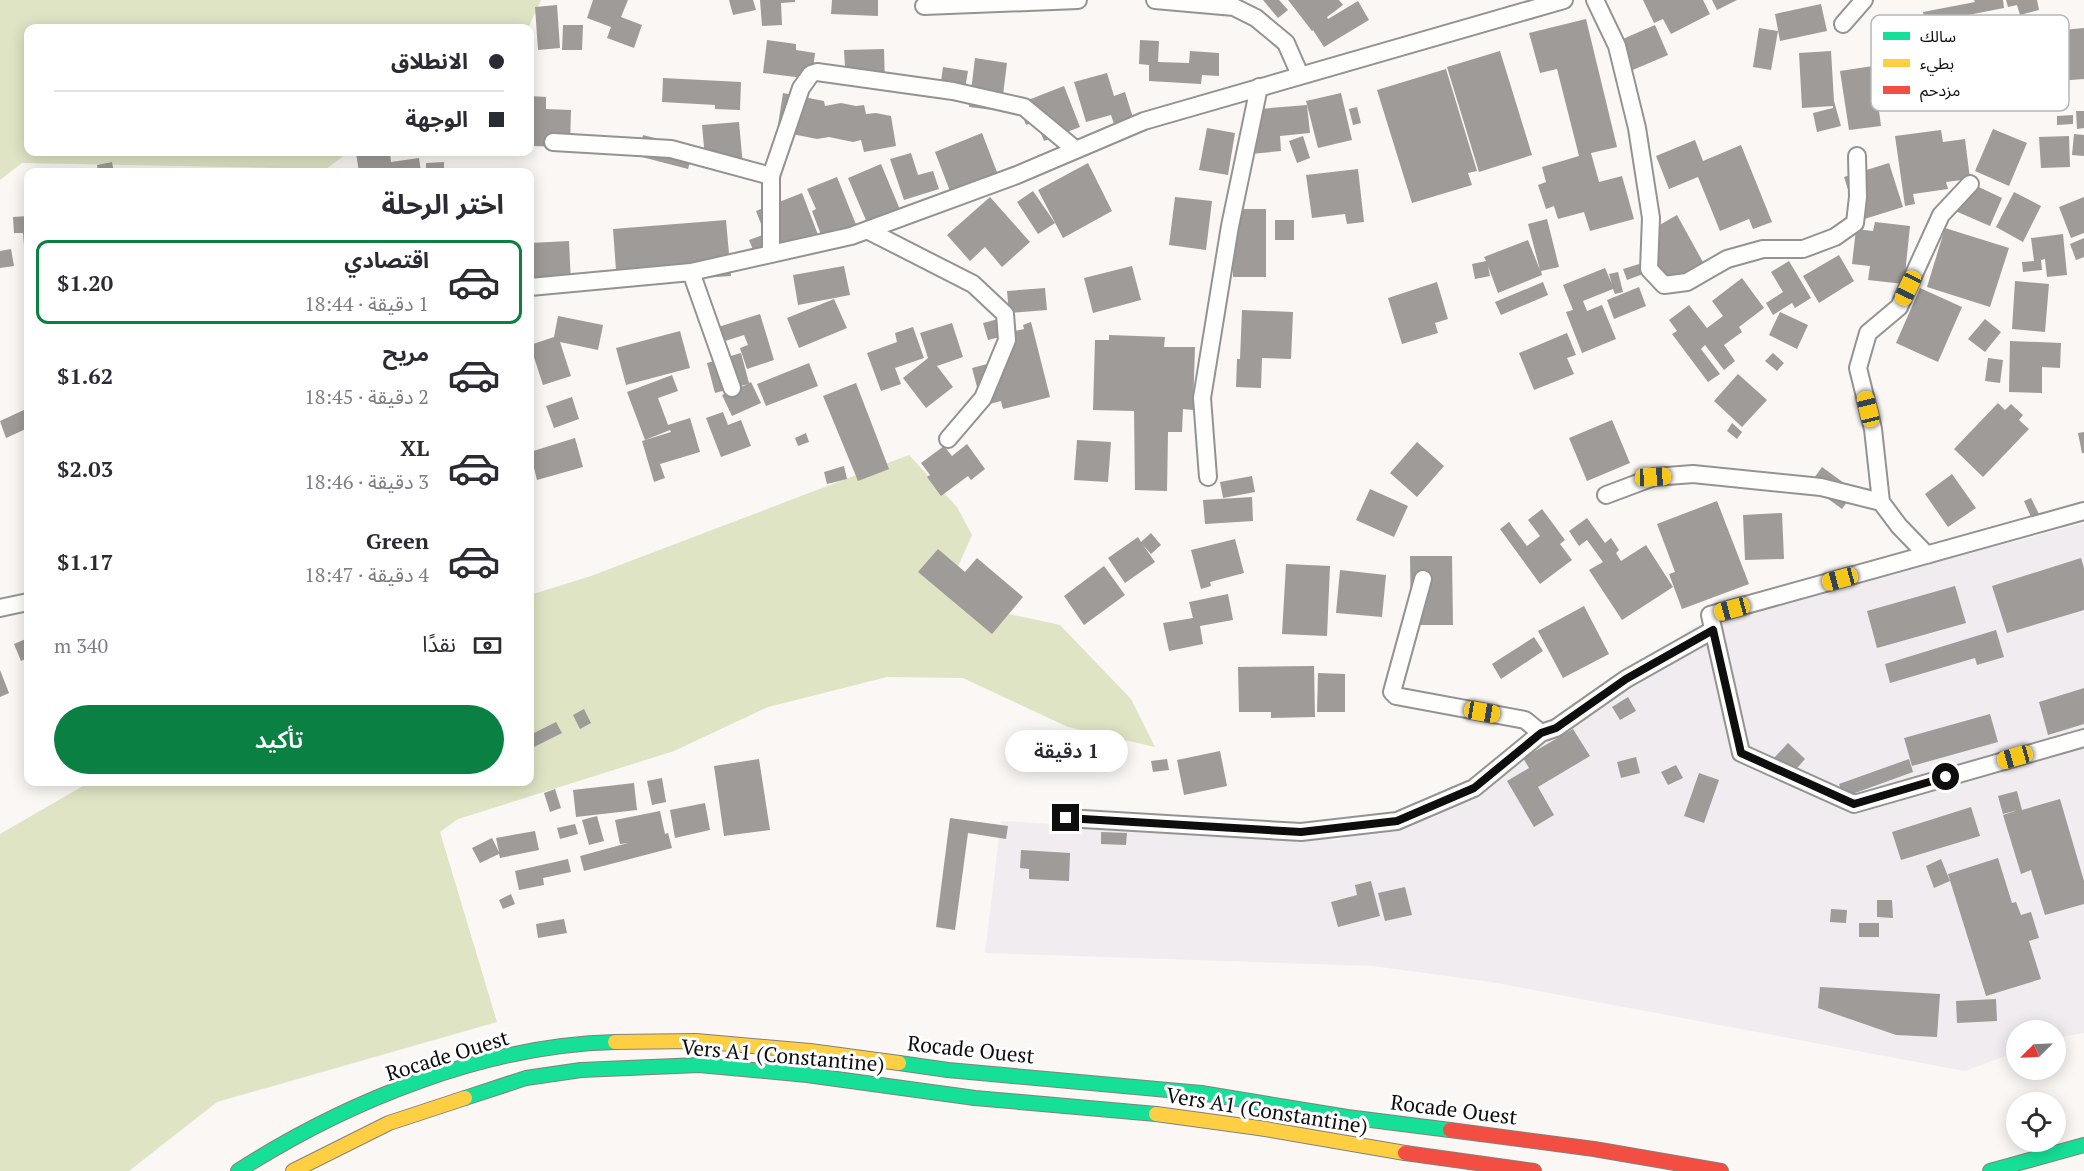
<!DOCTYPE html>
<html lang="ar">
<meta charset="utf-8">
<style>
:root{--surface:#fff;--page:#f2f2f3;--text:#2b2b33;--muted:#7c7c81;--line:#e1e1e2;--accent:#0b8043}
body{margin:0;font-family:"PT Serif","Noto Sans Arabic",serif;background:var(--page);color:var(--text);direction:rtl;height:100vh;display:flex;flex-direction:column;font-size:22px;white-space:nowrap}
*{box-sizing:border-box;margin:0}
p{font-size:20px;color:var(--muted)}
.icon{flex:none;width:33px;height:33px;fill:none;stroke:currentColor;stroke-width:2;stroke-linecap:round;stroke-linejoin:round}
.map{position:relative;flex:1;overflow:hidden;direction:ltr}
.drawer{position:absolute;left:24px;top:168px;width:510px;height:618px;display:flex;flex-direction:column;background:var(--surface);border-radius:12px;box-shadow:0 3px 15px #0003;direction:rtl}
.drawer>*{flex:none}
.banner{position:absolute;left:24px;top:24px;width:510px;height:132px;border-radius:12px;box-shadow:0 3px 15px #0003;direction:rtl;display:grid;align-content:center;height:132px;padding:0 30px;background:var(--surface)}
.needle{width:39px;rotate:246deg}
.buttons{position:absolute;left:2006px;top:1020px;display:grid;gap:12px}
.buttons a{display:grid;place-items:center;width:60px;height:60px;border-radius:50%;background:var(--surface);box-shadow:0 3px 15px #0003;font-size:30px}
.end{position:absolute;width:27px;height:27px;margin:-14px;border:8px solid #0e0e0e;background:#fff;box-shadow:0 0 0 3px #fff}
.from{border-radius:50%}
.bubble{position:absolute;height:42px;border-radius:21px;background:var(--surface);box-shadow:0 3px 15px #0003;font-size:20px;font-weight:600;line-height:42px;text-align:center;direction:rtl}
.car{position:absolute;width:18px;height:36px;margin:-18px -9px;border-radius:8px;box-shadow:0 0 4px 2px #0007;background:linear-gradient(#f5c518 24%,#345 0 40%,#f5c518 0 76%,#345 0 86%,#f5c518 0)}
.banner b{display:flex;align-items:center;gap:21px;height:57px;font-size:22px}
.banner b+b{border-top:2px solid var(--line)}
.banner i{width:15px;height:15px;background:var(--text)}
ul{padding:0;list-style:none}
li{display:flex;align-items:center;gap:18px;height:84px;margin:0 12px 9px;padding:0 18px;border:3px solid transparent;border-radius:12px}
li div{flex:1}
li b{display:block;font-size:22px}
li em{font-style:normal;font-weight:600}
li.selected{border-color:var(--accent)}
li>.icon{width:54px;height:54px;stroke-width:1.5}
h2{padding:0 30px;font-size:27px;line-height:72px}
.pay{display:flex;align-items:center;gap:15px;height:66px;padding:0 30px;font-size:22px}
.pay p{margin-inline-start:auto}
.primary-button{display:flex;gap:12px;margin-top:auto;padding:12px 30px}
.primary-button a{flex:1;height:69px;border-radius:36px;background:var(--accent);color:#fff;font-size:24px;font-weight:600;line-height:69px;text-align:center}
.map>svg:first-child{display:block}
</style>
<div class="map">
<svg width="2084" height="1171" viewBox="0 0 2084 1171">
<rect width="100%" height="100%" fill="#faf7f4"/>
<path fill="#f0ecf0" d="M2084 523V1033L2055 1038V1030H2016V1052L1965 1071 1491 982 1373 966 985 953 1001 821 1338 840 1489 785 1693 627Z"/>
<path fill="#dee4c4" d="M0 0H541L528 28H28V152H349L326 169 22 163 0 180Z
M909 455 957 507 972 535 956 571 999 612 1060 625 1131 699 1155 747 1068 727 963 678 887 677 768 707 674 751 458 819 440 832 497 1022 217 1102 129 1171H0V834L90 782H530V595L591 576Z"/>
<path fill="#9e9b99" d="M593 0H628L621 17 642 25 634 48 607 38 611 27 587 18Z
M729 0H753L756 10 733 15Z
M760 0H795V2L781 3 782 25 762 26Z
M832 0H878V16L831 14Z
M1263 0H1279L1288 10 1278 18Z
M1288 0H1339L1343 5 1327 17 1328 19 1358 1 1369 20 1324 47 1313 30 1312 31Z
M1643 0H1703L1710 14 1671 34 1663 19 1654 23Z
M1712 0H1737L1717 10Z
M1974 0H2003L2004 8 1937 21 1939 33 1928 35 1923 12 1975 2Z
M2006 0H2037L2039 10 2020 15 2017 5 2008 7Z
M1821 4 1827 31 1780 41 1775 14Z
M557 5 560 48 538 50 535 7Z
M1586 19 1617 147 1591 153 1599 182 1622 176 1634 219 1590 231 1584 212 1558 219 1554 206 1546 209 1538 185 1546 182 1542 167 1579 156 1557 69 1540 73 1529 33Z
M563 25H583L582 50H562Z
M1655 25 1668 55 1621 75 1609 45Z
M1759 28 1778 31 1771 70 1753 67Z
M2084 28V79L2057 81 2052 31Z
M767 40 796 44V50L815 53 812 79 763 73Z
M1140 40 1159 41 1158 62 1189 63 1190 51 1219 53V76L1202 75 1201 84 1149 81V65L1139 64Z
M884 49 885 84 846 85 844 50Z
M1500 51 1532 155 1479 172 1447 67Z
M1831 51 1834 101 1841 126 1817 132 1813 113 1833 108V106L1802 108 1799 53Z
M975 58 1007 63 1001 111 969 107Z
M1873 66 1881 126 1849 130 1840 71Z
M943 67 968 71 963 101 939 96Z
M1446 69 1477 171 1468 173 1472 185 1412 203 1377 90Z
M1107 73 1114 96 1125 92 1134 121 1115 127 1111 115 1086 122 1074 82Z
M663 78 741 82 740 110 715 109V105L662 102Z
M1064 86 1080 127 1044 141 1036 121 1026 125 1018 104Z
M783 93 824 101 825 106 841 103 856 106 864 105 866 114 876 113 891 116 896 146 864 152 861 140 853 142 829 137 817 139 777 131Z
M1341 93 1352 140 1318 148 1306 101Z
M530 96 546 97V109L571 110 570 147 530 146Z
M1307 105 1310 133 1280 136 1281 151 1251 154 1247 110Z
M1357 107 1361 123 1353 125 1349 109Z
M2076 111H2084V128L2077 129Z
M2073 115V124L2057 125V116Z
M739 122 743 166 706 169 702 125Z
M1207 128 1235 133 1228 175 1199 170Z
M1993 129 2027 143 2009 186 1975 171Z
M1941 130 1943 142 1965 139 1970 179 1946 182 1948 189 1913 194 1915 204 1905 206 1895 136Z
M982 133 1000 180 953 199 935 152Z
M2074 134 2084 135V156L2072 155Z
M643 135 694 148 688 169 638 156Z
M1303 136 1310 158 1297 163 1289 141Z
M2069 136 2070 167 2041 168 2039 137Z
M1695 140 1703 161 1741 145 1772 222 1753 229 1749 219 1720 231 1698 177 1669 189 1656 156Z
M366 152H390L391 162 419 158 421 172H359L356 153Z
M911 153 918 175 933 171 939 189 904 200 890 159Z
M112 162 114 172H98L97 165Z
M444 162V172H426V163Z
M1088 163 1112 211 1063 238 1038 190Z
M1889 163 1903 207 1858 221 1844 177Z
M881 164 901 212 868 225 848 178Z
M1358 169 1364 222 1347 224 1345 214 1312 218 1306 175Z
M837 177 857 227 823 240 812 211 816 209 807 189Z
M1966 181 2002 198 1990 226 1953 210Z
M1033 191 1055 223 1038 234 1017 202Z
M2014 192 2041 206 2023 242 1996 227Z
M802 193 820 240 759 264 749 240 765 234 756 211Z
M990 197 1030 242 1002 267 985 247 970 261 947 235Z
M1175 197 1212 201 1206 250 1169 245Z
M2084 197V233L2071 238 2059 207Z
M1232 209H1266V277H1233Z
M1677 215 1709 273 1672 293 1647 246 1649 231Z
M28 216V246H24L23 233H14L13 217Z
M1547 219 1559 267 1541 271 1542 275 1498 293 1488 266 1490 276 1475 279 1472 264 1486 261 1484 257 1528 240 1540 270 1528 224Z
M726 220 731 276 617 284 613 229Z
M1275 220H1294V240H1275Z
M1875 222 1910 226 1904 284 1868 280 1870 266 1852 264 1856 229 1873 231Z
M1945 228 2009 248 1990 307 1927 287Z
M2063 234 2067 275 2047 277 2045 259 2041 260 2042 270 2023 272 2022 262 2034 261 2031 238Z
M2084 238V257L2076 260 2070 244Z
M569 241 571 284 530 286V243Z
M11 249 14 266 0 268V251Z
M1839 255 1854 281 1819 303 1803 276Z
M1789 261 1811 298 1795 308 1792 303 1773 315 1766 303 1783 292 1771 272Z
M1639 264 1643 274 1627 280 1623 269Z
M844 266 850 295 798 305 793 275Z
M1132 266 1141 300 1093 313 1084 278Z
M1605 268 1612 284 1609 274 1618 272 1623 292 1615 294 1613 289 1583 301 1587 311 1602 305 1616 339 1582 353 1566 312 1573 310 1563 285Z
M1742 278 1764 308 1739 327 1742 332 1724 345 1735 361 1724 370 1705 345 1701 349 1720 374 1708 382 1672 334 1677 331 1669 320 1689 305 1707 328 1723 316 1712 301Z
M2015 281 2049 284 2045 332 2012 329Z
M1437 282 1448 319 1435 323 1438 333 1402 344 1388 298Z
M1543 282 1548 295 1501 315 1495 302Z
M1639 287 1646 306 1614 319 1607 300Z
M1045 288 1047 310 1009 313 1007 291Z
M1920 288 1962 307 1938 362 1896 343Z
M834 299 847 328 799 348 787 318Z
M1242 310 1293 312 1291 359 1262 358 1261 388 1236 387 1237 359H1240Z
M1780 312 1808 325 1797 349 1769 335Z
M760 314 774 360 747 369 740 348 748 345 744 335 722 342 718 327Z
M558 316 603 325 598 350 560 342 571 376 543 385 530 345 554 337Z
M1002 318 1006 333 1024 329 1023 325 1031 322 1050 397 1003 409 1001 401 982 406 972 368 1010 358 1004 336 988 340 983 323Z
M1985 319 2001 332 1985 352 1968 339Z
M952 323 963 357 937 366 953 387 926 408 903 378 928 358 920 333Z
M913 327 924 358 895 368 901 384 881 391 867 353 897 342 895 333Z
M680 331 690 368 626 385 616 348Z
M1567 333 1576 355 1567 358 1574 374 1534 390 1519 353Z
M1109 335 1165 337 1164 347H1195L1193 410 1183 409 1182 432H1168L1167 491 1135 490 1134 411 1093 410 1095 340H1109Z
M2010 341 2061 343 2060 368 2042 367V393L2009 392Z
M741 353 749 383 751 382 761 403 732 416 722 395 748 384 715 393 707 363Z
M1773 353 1784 363 1777 371 1765 361Z
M1988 358 2003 360 2000 383 1985 381Z
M809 363 818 386 766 406 757 384Z
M1738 374 1767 400 1742 427 1714 401Z
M672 375 678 391 658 398 668 425 690 418 700 452 660 464 665 478 654 482 642 441 671 432 670 430 645 440 627 392Z
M856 383 889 469 858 481 823 396Z
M572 397 579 419 554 428 546 406Z
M1998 403 2005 410 2011 404 2023 415 2019 420 2029 429 1983 477 1954 449Z
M26 409 28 415V428L6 438 0 421Z
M723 412 728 425 741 420 751 446 721 457 706 418Z
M1612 420 1630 463 1587 481 1569 438Z
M1732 423 1742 432 1737 439 1727 431Z
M2084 432V453H2082L2078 433Z
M806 433 809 442 798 446 795 438Z
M575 438 583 467 537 480 530 452Z
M1077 440 1111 442 1108 482 1074 480Z
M1417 442 1444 466 1417 497 1390 473Z
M967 444 985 469 971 480 968 476 941 496 927 477 930 475 921 463 944 446 952 456Z
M844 466 847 479 827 484 824 472Z
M1822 467 1855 491 1842 509 1809 485Z
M1952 474 1976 508 1948 527 1925 494Z
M1252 476 1255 492 1223 498 1220 482Z
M1370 489 1408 506 1394 537 1356 520Z
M1252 497 1253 521 1205 524 1203 500Z
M2031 498 2039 514 2031 517 2024 501Z
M1717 501 1749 584 1682 609 1669 574 1675 572 1657 524Z
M1542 509 1565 540 1560 544 1572 560 1540 584 1500 529 1509 522 1527 546 1540 536 1528 520Z
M1782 513 1784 559 1745 560 1743 515Z
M1587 518 1605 543 1611 538 1619 550 1616 553 1621 561 1646 545 1673 587 1622 620 1589 570 1603 562 1587 540 1579 546 1569 531Z
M1151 533 1161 545 1151 554 1143 545 1155 562 1125 583 1108 558 1138 537 1141 542Z
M1235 539 1244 573 1210 582 1211 586 1201 589 1191 550Z
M938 549 965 572 977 558 1023 597 992 634 918 572Z
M1410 556H1452L1453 625H1411Z
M2081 558 2084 568V610L2007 633 1992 586Z
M1286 564 1330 566 1327 636 1282 634Z
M1104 566 1125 595 1084 625 1064 596Z
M1340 570 1386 575 1382 617 1336 613Z
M1955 586 1966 623 1877 648 1867 611Z
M1228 594 1233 620 1200 626 1203 644 1169 651 1163 623 1193 618 1189 602Z
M1584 606 1609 654 1563 678 1538 631Z
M1996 630 2004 657 1977 665 1975 658 1890 683 1885 664Z
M1534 637 1543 651 1501 679 1492 664Z
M28 638V658L21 661 14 644Z
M1314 666 1315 717 1271 718V712H1239L1238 667Z
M0 670 9 693 0 697Z
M1318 673 1345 674V712H1317Z
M2084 688V724L2048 735 2039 702Z
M1628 697 1636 711 1620 720 1612 707Z
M584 709 591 723 580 729 573 715Z
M1990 714 1998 742 1912 766 1904 738Z
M556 722 562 733 530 749V735Z
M1573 729 1590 756 1538 787 1554 815 1534 827 1507 781 1529 768 1523 758Z
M1788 743 1805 759 1792 774 1774 758Z
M1220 751 1227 786 1184 795 1177 760Z
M1636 757 1640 773 1621 778 1617 762Z
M759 759 770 830 724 836 714 766Z
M1167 759 1169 770 1153 772 1151 761Z
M1909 759 1913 772 1844 797 1839 784Z
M1676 765 1683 778 1668 785 1661 772Z
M1699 773 1719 780 1704 823 1684 816Z
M662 778 666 802 652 805 647 781Z
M634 783 637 810 576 817 573 790Z
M555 789 561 808 550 812 544 793Z
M2017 791 2022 810 2060 799 2084 881V904L2045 915 2031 870 2021 874 2003 815 2018 810 2003 814 1998 796Z
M705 803 710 830 675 838 670 810Z
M1971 807 1980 836 1901 860 1892 832Z
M660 811 665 834 668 833 672 848 584 871 580 856 628 843 620 844 615 820Z
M597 816 604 841 589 845 582 820Z
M950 818 1008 826 1006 839 968 833 955 930 936 927Z
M575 824 578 834 560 839 557 828Z
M535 831 539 850 500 858 499 854 480 863 472 848 492 838 499 852 496 838Z
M1101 832 1127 833 1126 845 1101 844Z
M1021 850 1070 853 1069 881 1029 879V869L1020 868Z
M1998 858 2012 903 2016 902 2021 915 2031 912 2039 938 2029 941 2041 979 1986 996 1948 874Z
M568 859 571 872 543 878 544 885 519 890 515 871Z
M1941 859 1950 881 1934 888 1926 866Z
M1371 881 1380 916 1338 927 1331 902 1357 895 1355 885Z
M1405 887 1412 915 1385 921 1378 893Z
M511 894 515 904 503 909 499 900Z
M1877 900H1892L1893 918 1877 917Z
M1831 909 1847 910 1846 923 1830 922Z
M564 919 567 933 538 938 536 924Z
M1859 923H1879V937H1859Z
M1820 987 1940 994 1937 1037 1896 1035 1818 1008Z
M1996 999 1997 1021 1957 1023 1956 1001Z"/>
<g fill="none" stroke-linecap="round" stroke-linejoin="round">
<defs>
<path id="street" d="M1155 0 1234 7 1256 18 1286 43 1300 75
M1595 0 1617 46 1637 128 1651 218 1649 269 1664 285 1687 282 1727 259 1763 249H1803L1835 237 1855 223 1858 197 1857 156
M924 6 1078 0
M1843 24 1864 0
M553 142 671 149 771 176
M867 230 973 284 1005 314 1007 340 983 398 948 439
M771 254V176L801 88 811 74 817 72 953 91 1024 107 1076 150
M691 272 732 388
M530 287 691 272 851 236 1017 175 1144 121 1564 0
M1208 477 1202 398 1230 226 1259 87
M1606 495 1654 477 1693 474 1821 487 1881 502
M2084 511 1710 615 1741 753 1854 804 2084 738
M1927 555 1899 526 1881 502 1873 429 1858 368 1868 333 1899 307 1941 215 1970 184
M1423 579 1392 692 1396 696 1525 720 1541 733
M0 608 28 602
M1066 818 1301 832 1397 821 1474 788 1541 733 1556 728 1626 679 1713 630"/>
<path id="fast" d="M899 1063 948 1070 1201 1093 1347 1117 1450 1130
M465 1098 526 1078 581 1070 699 1065 807 1075 975 1098 1156 1114
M238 1171C347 1101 485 1045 615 1042
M1990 1171 2084 1145"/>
<path id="slow" d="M615 1042 696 1041 810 1051 899 1063
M1156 1114 1259 1128 1405 1153
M293 1171 389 1123 465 1098"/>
<path id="jam" d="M1450 1130 1594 1149 1721 1171
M1405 1153 1534 1171"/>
</defs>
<use href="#street" stroke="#949392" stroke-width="20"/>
<use href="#fast" stroke="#82807f" stroke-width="16"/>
<use href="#slow" stroke="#82807f" stroke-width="16"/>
<use href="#jam" stroke="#82807f" stroke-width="16"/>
<use href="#street" stroke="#fefefd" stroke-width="16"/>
<use href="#fast" stroke="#16e098" stroke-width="14"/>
<use href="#slow" stroke="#ffcf43" stroke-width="14"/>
<use href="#jam" stroke="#f24e42" stroke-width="14"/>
</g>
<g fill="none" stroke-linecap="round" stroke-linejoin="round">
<path stroke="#0e0e0e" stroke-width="8" d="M1066 818 1301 832 1397 821 1474 788 1541 733 1556 728 1626 679 1713 630 1741 753 1854 804 1946 777"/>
</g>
<g text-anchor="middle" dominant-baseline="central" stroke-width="6" stroke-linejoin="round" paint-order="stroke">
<g font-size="21" fill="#0e0e0e" stroke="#fff">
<text transform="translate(971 1049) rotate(6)">Rocade Ouest</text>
<text transform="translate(447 1055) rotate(-17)">Rocade Ouest</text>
<text transform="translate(783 1055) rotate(5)">Vers A1 (Constantine)</text>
<text transform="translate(1454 1109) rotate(7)">Rocade Ouest</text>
<text transform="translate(1267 1110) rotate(9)">Vers A1 (Constantine)</text>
</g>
</g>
<rect x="1871" y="15" width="198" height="96" rx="9" fill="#fff" stroke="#b7b7b7" stroke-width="1.5"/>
<rect x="1883" y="32" width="27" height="8" fill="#16e098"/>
<rect x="1883" y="59" width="27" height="8" fill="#ffcf43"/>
<rect x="1883" y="86" width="27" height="8" fill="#f24e42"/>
<g font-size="16" fill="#0e0e0e">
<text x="1920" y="42">سالك</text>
<text x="1920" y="69">بطيء</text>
<text x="1920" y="96">مزدحم</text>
</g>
</svg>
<div class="buttons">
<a><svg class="needle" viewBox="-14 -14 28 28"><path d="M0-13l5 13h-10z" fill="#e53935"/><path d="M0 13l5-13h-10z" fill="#7c7c81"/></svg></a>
<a><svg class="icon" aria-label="locate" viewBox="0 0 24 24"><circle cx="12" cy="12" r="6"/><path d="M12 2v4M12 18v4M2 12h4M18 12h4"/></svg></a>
</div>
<i class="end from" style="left:1946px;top:777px"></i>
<i class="end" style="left:1066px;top:818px"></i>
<div class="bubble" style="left:1005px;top:730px;width:123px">1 دقيقة</div>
<i class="car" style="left:1908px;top:288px;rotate:205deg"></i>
<i class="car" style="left:1868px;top:409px;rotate:346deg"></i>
<i class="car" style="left:1653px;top:477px;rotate:87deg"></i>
<i class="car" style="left:1840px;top:579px;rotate:255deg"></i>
<i class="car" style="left:1732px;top:609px;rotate:255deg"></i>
<i class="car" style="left:1482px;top:712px;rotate:100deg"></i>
<i class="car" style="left:2015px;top:757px;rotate:254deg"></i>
<div class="banner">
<b><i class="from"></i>الانطلاق</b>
<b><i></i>الوجهة</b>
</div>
<section class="drawer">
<h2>اختر الرحلة</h2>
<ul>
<li class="selected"><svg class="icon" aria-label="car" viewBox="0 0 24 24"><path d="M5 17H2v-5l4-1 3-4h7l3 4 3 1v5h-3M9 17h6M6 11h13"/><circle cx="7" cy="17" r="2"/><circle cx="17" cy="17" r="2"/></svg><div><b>اقتصادي</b><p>1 دقيقة · 18:44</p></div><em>$1.20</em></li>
<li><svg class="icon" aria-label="car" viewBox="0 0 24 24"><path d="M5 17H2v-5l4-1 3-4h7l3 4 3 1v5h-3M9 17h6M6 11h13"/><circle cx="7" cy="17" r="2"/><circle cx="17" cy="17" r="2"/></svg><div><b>مريح</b><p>2 دقيقة · 18:45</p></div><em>$1.62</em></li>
<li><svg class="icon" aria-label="car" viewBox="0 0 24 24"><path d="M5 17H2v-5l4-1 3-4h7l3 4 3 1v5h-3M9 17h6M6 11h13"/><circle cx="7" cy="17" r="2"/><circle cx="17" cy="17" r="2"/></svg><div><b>XL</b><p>3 دقيقة · 18:46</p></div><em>$2.03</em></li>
<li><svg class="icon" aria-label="car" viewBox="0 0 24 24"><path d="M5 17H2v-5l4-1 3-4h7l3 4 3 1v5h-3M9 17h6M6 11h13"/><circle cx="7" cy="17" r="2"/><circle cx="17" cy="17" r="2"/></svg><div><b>Green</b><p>4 دقيقة · 18:47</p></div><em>$1.17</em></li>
</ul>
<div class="pay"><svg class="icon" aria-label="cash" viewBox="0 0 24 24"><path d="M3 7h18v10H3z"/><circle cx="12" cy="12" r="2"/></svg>نقدًا<p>340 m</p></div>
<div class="primary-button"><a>تأكيد</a></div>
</section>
</div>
